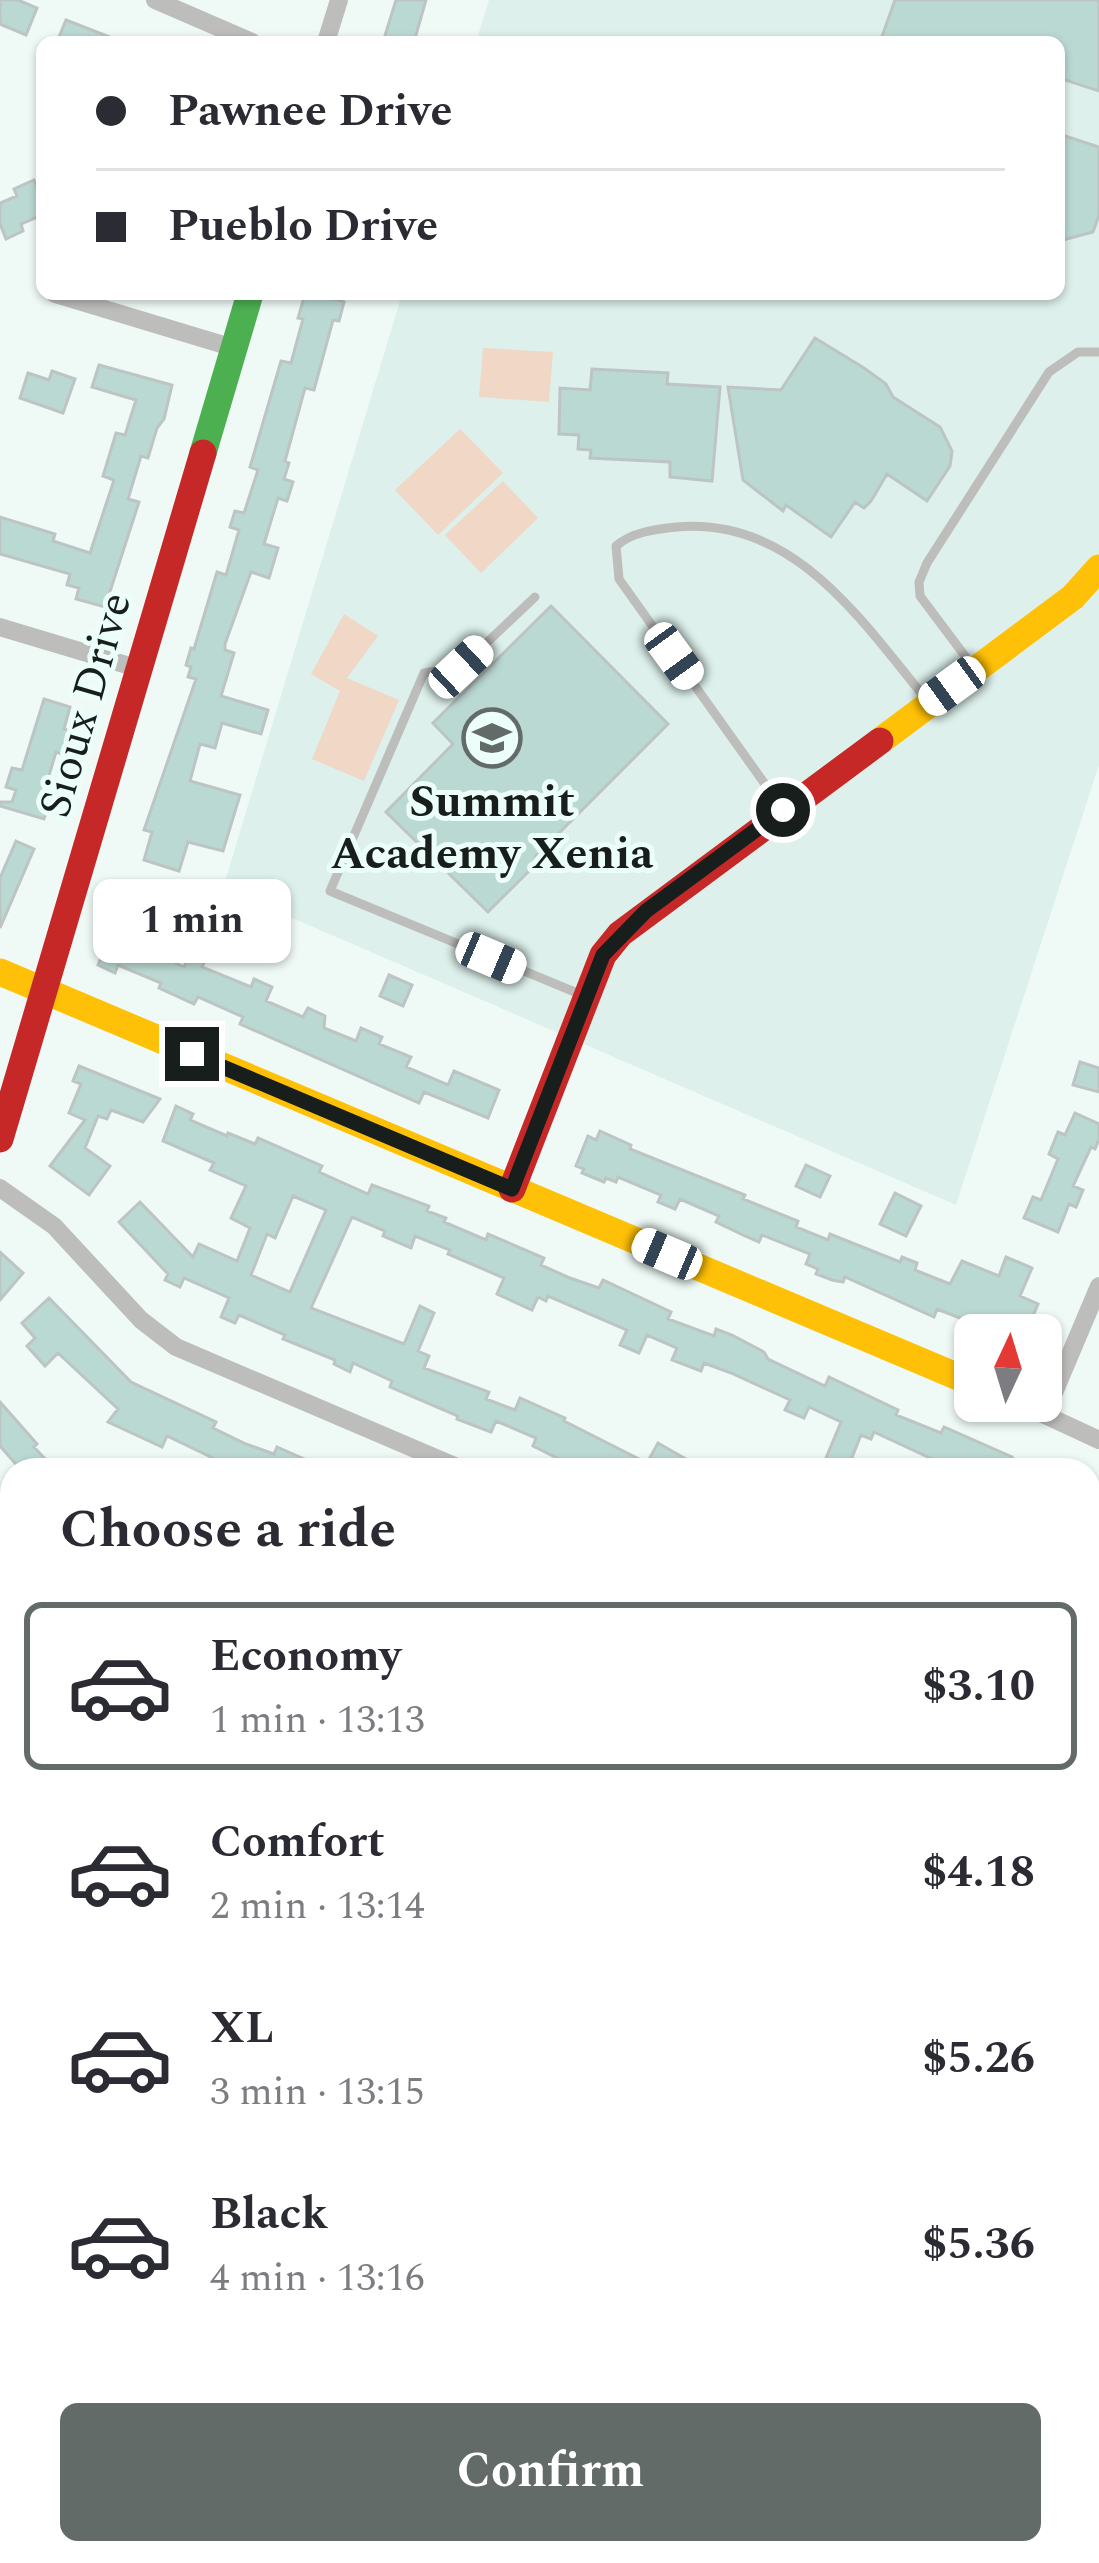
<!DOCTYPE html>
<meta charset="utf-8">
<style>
:root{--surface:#fff;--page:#f7f7f7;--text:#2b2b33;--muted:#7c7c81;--line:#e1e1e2;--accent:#636b69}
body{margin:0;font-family:Spectral,serif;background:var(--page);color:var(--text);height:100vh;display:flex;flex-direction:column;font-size:45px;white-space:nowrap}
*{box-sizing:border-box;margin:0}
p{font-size:39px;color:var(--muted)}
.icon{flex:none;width:66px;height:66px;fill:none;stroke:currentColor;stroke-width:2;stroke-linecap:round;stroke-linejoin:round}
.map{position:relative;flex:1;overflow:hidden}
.sheet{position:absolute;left:0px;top:1458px;width:1101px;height:1107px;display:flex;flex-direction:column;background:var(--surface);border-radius:36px 36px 0 0;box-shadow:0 3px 9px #0004}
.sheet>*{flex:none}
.top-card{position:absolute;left:36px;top:36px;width:1029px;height:264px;border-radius:18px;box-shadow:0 3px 9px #0004;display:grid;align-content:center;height:264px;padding:0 60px;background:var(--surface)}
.needle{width:78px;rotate:4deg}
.fabs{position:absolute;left:954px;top:1314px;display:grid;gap:24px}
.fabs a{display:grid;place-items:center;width:108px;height:108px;border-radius:18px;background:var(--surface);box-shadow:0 3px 9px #0004;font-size:60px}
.end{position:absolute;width:54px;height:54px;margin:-27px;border:15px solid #171e1c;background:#fff;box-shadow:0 0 0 6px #fff}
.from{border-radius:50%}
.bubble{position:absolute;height:84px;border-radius:18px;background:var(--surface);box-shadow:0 3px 9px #0004;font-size:39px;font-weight:700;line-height:84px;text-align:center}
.car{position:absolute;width:36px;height:72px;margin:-36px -18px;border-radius:15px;box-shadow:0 0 9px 3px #0007;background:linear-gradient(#fff 24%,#345 0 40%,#fff 0 76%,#345 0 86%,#fff 0)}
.top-card b{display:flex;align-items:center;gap:42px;height:114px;font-size:45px}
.top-card b+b{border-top:3px solid var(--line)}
.top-card i{width:30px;height:30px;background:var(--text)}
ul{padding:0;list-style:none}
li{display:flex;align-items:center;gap:36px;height:168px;margin:0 24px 18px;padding:0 36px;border:6px solid transparent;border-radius:18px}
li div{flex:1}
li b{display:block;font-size:45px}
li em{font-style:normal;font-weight:700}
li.current{border-color:var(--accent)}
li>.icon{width:108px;height:108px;stroke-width:1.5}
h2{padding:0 60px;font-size:54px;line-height:144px}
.action{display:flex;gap:24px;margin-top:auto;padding:24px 60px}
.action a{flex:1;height:138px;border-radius:18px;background:var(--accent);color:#fff;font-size:48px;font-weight:700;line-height:138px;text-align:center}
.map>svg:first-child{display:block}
</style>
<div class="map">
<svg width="1099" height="2563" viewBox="0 0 1099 2563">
<rect width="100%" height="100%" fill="#effaf7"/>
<path fill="#ddf0eb" d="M489 0H1099V765L956 1205 223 888 402 294H1059V42H476Z"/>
<path fill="#f0d7c6" d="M483 348 553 352 549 402 479 397Z
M460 429 503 473 438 535 395 490Z
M503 481 538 518 481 573 445 535Z
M344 614 378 636 347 678 399 700 364 781 312 759 340 691 311 674Z"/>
<path fill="#bbd9d3" stroke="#bcc5c3" stroke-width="3" fill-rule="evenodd" d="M0 0H18L37 8 26 35 0 24Z
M396 0H426L414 42H383Z
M895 0H1099V91L1059 78V42H880Z
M66 20 120 41V42H57Z
M1059 134 1099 147V215L1093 232 1059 241Z
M34 180 42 199V215L21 224 23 231 6 239 0 224V203L17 196 14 189Z
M305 294H335L334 299 344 302 339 321 333 320 314 390 305 388 285 461 289 463 284 479 293 482 287 501 278 498 264 544 278 548 269 578 251 572 225 644V650L234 653 221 696 268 710 261 734 222 723 215 748 200 744 190 781 240 795 223 851 188 842 179 871 144 860 152 832 144 830 196 679 188 677 191 667 186 665 191 648 194 649 217 572 226 575 239 530 230 527 235 511 244 513 258 470 250 467 281 361 291 363 303 319 298 318Z
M815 338 864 368 886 384 893 397 940 427 952 451 950 466 927 501 887 474 871 501 864 508 855 502 831 537 786 505 783 511 743 480 728 387 781 390Z
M99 365 172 385 164 419 157 428 148 458 141 456 128 499 139 502 105 607 76 599 79 588 67 585 70 574 0 554V517L55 534 53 541 90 553 114 480 103 476 116 433 125 435 136 400 92 387Z
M592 369 668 373 667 384 720 387 712 481 670 477V462L590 458 591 450 578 449 579 435 559 434 560 388 590 390Z
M52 371 75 379 63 413 20 398 28 373 49 380Z
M551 606 668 724 535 857 539 861 488 912 386 812 453 744 433 723Z
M44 699 70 707 64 729 72 731 65 755 56 752 41 802 49 804 44 819 0 806V802H12L16 790 6 787 12 768 22 770Z
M16 841 34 849 0 928V878Z
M112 932 184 967 193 947 208 954 202 967 251 987 254 979 272 987 266 1001 303 1017 308 1008 325 1016 324 1028 356 1041 361 1028 382 1037 379 1044 411 1057 406 1067 448 1085 454 1071 499 1090 488 1118 424 1092 419 1103 240 1024 243 1017 198 997 194 1004 159 988 161 983 118 965 115 973 98 965Z
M389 975 412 985 403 1006 380 996Z
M1080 1062 1099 1068V1092L1073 1085Z
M79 1066 160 1099 143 1122 111 1110 107 1119 98 1116 85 1148 110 1166 89 1195 50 1166 85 1120 69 1113 81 1084 73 1081Z
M176 1106 193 1114 190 1120 227 1136 228 1133 255 1144 258 1138 322 1166 319 1172 368 1194 372 1185 429 1206 427 1211 446 1218 444 1222 486 1240 488 1234 544 1258 541 1265 570 1278 599 1288 603 1280 671 1312 668 1319 714 1336 716 1329 732 1335 764 1352 768 1359 825 1386 829 1377 898 1410 896 1415 941 1433 944 1427 1012 1457 1006 1470H970L947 1460 945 1465 874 1432 871 1439 861 1435 847 1470H821L841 1422 809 1407 804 1418 785 1410 790 1400 731 1373 704 1363 701 1371 672 1360 677 1348 647 1335 639 1353 620 1345 627 1330 548 1296 546 1301 538 1297 532 1310 497 1294 504 1278 448 1254 450 1250 415 1236 411 1248 383 1236 385 1231 352 1217 311 1308 404 1344 420 1306 434 1313 418 1351 429 1356 424 1368 489 1392 486 1399 515 1410 520 1398 565 1418 564 1421 647 1463 658 1443 705 1470H605L581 1460 577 1468 533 1446 536 1438 496 1421 491 1432 457 1419 458 1416 390 1387 392 1381 353 1363 350 1372 334 1364 335 1360 283 1339 285 1335 239 1315 235 1323 221 1317 229 1298 184 1278 180 1287 165 1280 168 1274 119 1222 140 1202 193 1257 199 1244 237 1261 250 1228 231 1218 246 1186 210 1170 214 1163 163 1141ZM293 1196 326 1210 290 1292 251 1275 267 1234 275 1238Z
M1075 1113 1099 1124V1139L1095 1149 1091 1147 1073 1186 1083 1190 1076 1207 1069 1204 1058 1232 1024 1218 1033 1197 1041 1200 1058 1159 1049 1154 1058 1132 1065 1135Z
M600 1131 631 1145 630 1149 745 1195 743 1199 798 1221 796 1227 828 1240 830 1234 900 1262 902 1257 917 1263 915 1270 950 1284 962 1261 999 1276 1006 1257 1032 1268 1020 1296 1038 1304 1025 1335H1003L937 1309 934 1317 845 1277 843 1282 832 1280 816 1274 818 1269 806 1264 810 1254 762 1235 759 1242 745 1236 716 1222 719 1216 680 1199 675 1209 658 1202 661 1195 618 1177 616 1182 606 1178 604 1182 582 1173 584 1169 576 1166 588 1136 596 1140Z
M806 1165 830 1176 820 1197 796 1186Z
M895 1193 921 1206 906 1236 880 1224Z
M0 1252 23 1273 0 1300Z
M49 1298 131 1382 216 1422 213 1428 246 1444 274 1454 277 1447 329 1470H238L167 1436 162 1447 108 1422 118 1409 58 1353 45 1366 27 1346 35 1338 22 1323Z
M0 1402 37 1444 34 1447 47 1461 36 1470H21L0 1446Z"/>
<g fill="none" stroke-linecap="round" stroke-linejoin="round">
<path stroke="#bdbdbb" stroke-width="9" d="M535 597 461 667 424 673 330 891 582 995
M974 668 920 596 919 582 927 563 1049 372 1078 352H1099
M782 808 619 579 616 546C632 532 656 529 677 527 794 517 860 619 926 699"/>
<path stroke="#bdbdbb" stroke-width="18" d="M155 0 252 42
M326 42 339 0
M55 294 234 348
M0 627 140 669
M0 1188 54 1226 141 1320 176 1347 464 1470
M1015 1401 1099 1440
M1045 1414 1099 1286
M0 1518 12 1532
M1089 1789 1099 1815
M1089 1852 1099 1840"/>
<path stroke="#4caf50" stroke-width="27" d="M203 453 250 294
M0 1819 12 1832
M560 2553 568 2563
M607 2553 612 2563
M84 2563 95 2553
M875 2563 884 2553"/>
<path stroke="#ffc107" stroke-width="27" d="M880 741 1073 597 1099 568
M0 972 975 1384
M0 1999 12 2013
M1089 2312 1093 2315
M406 2553 418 2563
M457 2553 465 2563
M6 2563 12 2400"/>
<path stroke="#c62828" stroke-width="27" d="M0 1139 203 453
M512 1189 603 955 620 934 880 741
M0 1873 12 1888
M0 2181 12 2262"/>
</g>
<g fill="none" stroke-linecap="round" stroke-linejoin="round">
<path stroke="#171e1c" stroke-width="15" d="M192 1054 512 1189 603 955 646 911 783 810"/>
</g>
<defs>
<symbol id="school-ring" viewBox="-11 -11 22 22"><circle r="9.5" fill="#ebfef9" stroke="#636b69" stroke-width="1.5"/><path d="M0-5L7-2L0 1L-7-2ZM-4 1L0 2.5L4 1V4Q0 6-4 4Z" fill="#636b69"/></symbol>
</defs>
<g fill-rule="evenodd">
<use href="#school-ring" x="459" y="705" width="66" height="66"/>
</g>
<g text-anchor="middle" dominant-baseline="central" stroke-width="10" stroke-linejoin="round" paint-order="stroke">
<g font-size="45" fill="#171e1c" stroke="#ebfef9">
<text transform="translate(86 705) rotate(-74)">Sioux Drive</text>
</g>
<g font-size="45" font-weight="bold" fill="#171e1c" stroke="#ebfef9">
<text x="492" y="802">Summit<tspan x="492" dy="52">Academy Xenia</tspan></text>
</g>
</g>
</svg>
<div class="fabs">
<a><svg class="needle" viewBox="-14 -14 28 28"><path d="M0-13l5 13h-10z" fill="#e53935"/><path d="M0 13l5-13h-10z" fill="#7c7c81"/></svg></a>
</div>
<i class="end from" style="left:783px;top:810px"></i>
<i class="end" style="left:192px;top:1054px"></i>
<div class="bubble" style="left:93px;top:879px;width:198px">1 min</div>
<i class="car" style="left:674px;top:656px;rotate:144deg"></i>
<i class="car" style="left:461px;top:667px;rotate:47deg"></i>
<i class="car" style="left:952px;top:686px;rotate:234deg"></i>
<i class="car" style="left:491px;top:958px;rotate:113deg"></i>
<i class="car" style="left:667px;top:1254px;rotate:293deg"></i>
<div class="top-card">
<b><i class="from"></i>Pawnee Drive</b>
<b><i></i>Pueblo Drive</b>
</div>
<section class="sheet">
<h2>Choose a ride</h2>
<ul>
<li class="current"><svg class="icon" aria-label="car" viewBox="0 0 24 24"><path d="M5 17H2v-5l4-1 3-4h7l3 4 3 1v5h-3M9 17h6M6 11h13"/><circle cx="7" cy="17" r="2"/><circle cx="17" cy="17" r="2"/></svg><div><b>Economy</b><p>1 min · 13:13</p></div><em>$3.10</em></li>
<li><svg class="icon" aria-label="car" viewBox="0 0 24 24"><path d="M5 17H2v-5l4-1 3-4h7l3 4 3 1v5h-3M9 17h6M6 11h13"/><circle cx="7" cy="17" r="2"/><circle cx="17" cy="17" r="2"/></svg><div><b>Comfort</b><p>2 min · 13:14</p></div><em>$4.18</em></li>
<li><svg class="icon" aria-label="car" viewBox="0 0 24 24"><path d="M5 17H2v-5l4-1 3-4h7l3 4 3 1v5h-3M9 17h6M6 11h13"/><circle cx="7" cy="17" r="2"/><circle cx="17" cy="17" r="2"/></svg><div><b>XL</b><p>3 min · 13:15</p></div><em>$5.26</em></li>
<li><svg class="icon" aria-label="car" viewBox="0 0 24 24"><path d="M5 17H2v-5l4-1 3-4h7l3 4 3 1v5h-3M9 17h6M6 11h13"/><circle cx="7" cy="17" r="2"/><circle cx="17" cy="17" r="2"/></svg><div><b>Black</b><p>4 min · 13:16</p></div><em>$5.36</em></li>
</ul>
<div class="action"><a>Confirm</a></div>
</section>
</div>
